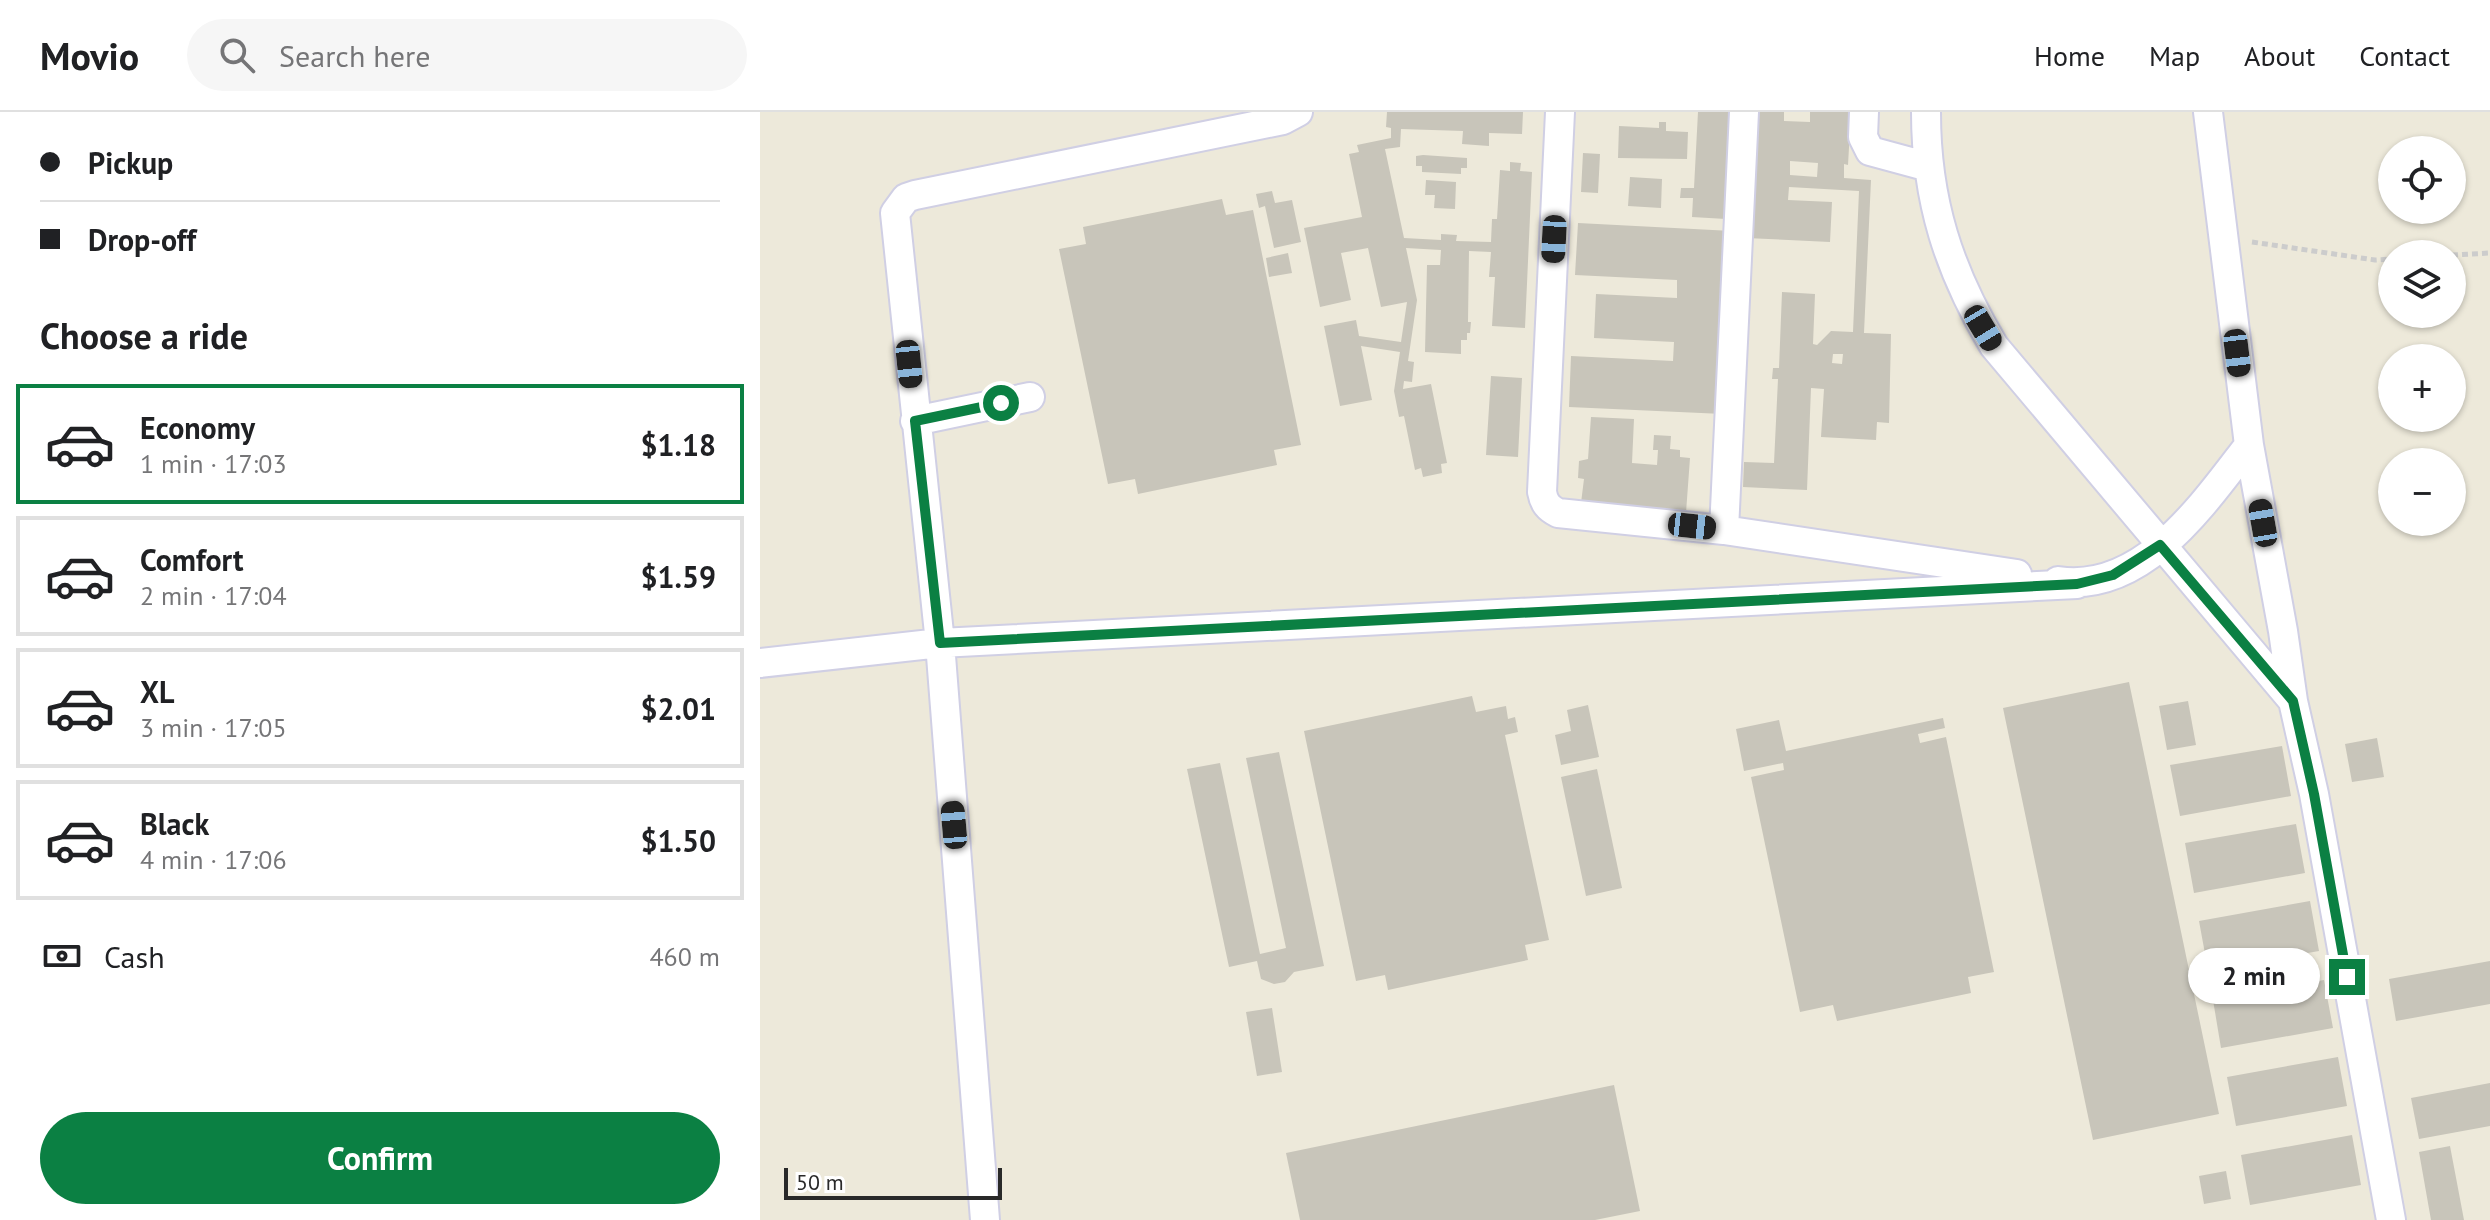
<!DOCTYPE html>
<meta charset="utf-8">
<style>
:root{--surface:#fff;--page:#f6f6f6;--text:#202124;--muted:#757577;--line:#e0e0e0;--accent:#0b8043}
body{margin:0;font-family:"PT Sans",sans-serif;background:var(--page);color:var(--text);height:100vh;display:flex;flex-direction:column;font-size:30px;white-space:nowrap}
*{box-sizing:border-box;margin:0}
p{font-size:26px;color:var(--muted)}
.icon{flex:none;width:44px;height:44px;fill:none;stroke:currentColor;stroke-width:2;stroke-linecap:round;stroke-linejoin:round}
.map{position:relative;flex:1;overflow:hidden}
.details{display:flex;flex-direction:column;background:var(--surface);width:760px}
.details>*{flex:none}
.banner{display:grid;align-content:center;height:176px;padding:0 40px;background:var(--surface)}
.controls{position:absolute;left:1618px;top:24px;display:grid;gap:16px}
.controls a{display:grid;place-items:center;width:88px;height:88px;border-radius:50%;background:var(--surface);box-shadow:0 2px 6px #0004;font-size:40px}
.scale{position:absolute;left:24px;bottom:20px;width:218px;box-sizing:border-box;padding-left:8px;border:4px solid #292929;border-top:0;font-size:22px;line-height:28px;white-space:nowrap;color:#292929;-webkit-text-stroke:6px #fff;paint-order:stroke}
.end{position:absolute;width:36px;height:36px;margin:-18px;border:10px solid #0b8043;background:#fff;box-shadow:0 0 0 4px #fff}
.from{border-radius:50%}
.bubble{position:absolute;height:56px;border-radius:28px;background:var(--surface);box-shadow:0 2px 6px #0004;font-size:26px;font-weight:700;line-height:56px;text-align:center}
.car{position:absolute;width:24px;height:48px;margin:-24px -12px;border-radius:10px;box-shadow:0 0 6px 2px #0007;background:linear-gradient(#222 24%,#8ab4d8 0 40%,#222 0 76%,#8ab4d8 0 86%,#222 0)}
.banner b{display:flex;align-items:center;gap:28px;height:76px;font-size:30px}
.banner b+b{border-top:2px solid var(--line)}
.banner i{width:20px;height:20px;background:var(--text)}
ul{padding:0;list-style:none}
li{display:flex;align-items:center;gap:24px;height:120px;margin:0 16px 12px;padding:0 24px;border:4px solid var(--line);border-radius:0px}
li div{flex:1}
li b{display:block;font-size:30px}
li em{font-style:normal;font-weight:700}
li.active{border-color:var(--accent)}
li>.icon{width:72px;height:72px;stroke-width:1.5}
h2{padding:0 40px;font-size:36px;line-height:96px}
.pay{display:flex;align-items:center;gap:20px;height:88px;padding:0 40px;font-size:30px}
.pay p{margin-inline-start:auto}
.button{display:flex;gap:16px;margin-top:auto;padding:16px 40px}
.button a{flex:1;height:92px;border-radius:48px;background:var(--accent);color:#fff;font-size:32px;font-weight:700;line-height:92px;text-align:center}
header{display:flex;align-items:center;gap:48px;box-sizing:border-box;height:112px;padding:0 40px;background:var(--surface);border-bottom:2px solid var(--line)}
header strong{font-size:38px}
nav{display:flex;gap:44px;margin-inline-start:auto;font-size:28px}
.search{width:560px;height:72px;background:var(--page);display:flex;align-items:center;gap:20px;box-sizing:border-box;padding:0 28px;border-radius:44px;color:var(--muted);font-size:30px}
main{display:flex;flex:1;min-height:0}
.map>svg:first-child{display:block}
</style>
<header>
<strong>Movio</strong>
<div class="search"><svg class="icon" aria-label="search" viewBox="0 0 24 24"><circle cx="10" cy="10" r="6"/><path d="M15 15l6 6"/></svg>Search here</div>
<nav><a>Home</a><a>Map</a><a>About</a><a>Contact</a></nav>
</header>
<main>
<section class="details">
<div class="banner">
<b><i class="from"></i>Pickup</b>
<b><i></i>Drop-off</b>
</div>
<h2>Choose a ride</h2>
<ul>
<li class="active"><svg class="icon" aria-label="car" viewBox="0 0 24 24"><path d="M5 17H2v-5l4-1 3-4h7l3 4 3 1v5h-3M9 17h6M6 11h13"/><circle cx="7" cy="17" r="2"/><circle cx="17" cy="17" r="2"/></svg><div><b>Economy</b><p>1 min · 17:03</p></div><em>$1.18</em></li>
<li><svg class="icon" aria-label="car" viewBox="0 0 24 24"><path d="M5 17H2v-5l4-1 3-4h7l3 4 3 1v5h-3M9 17h6M6 11h13"/><circle cx="7" cy="17" r="2"/><circle cx="17" cy="17" r="2"/></svg><div><b>Comfort</b><p>2 min · 17:04</p></div><em>$1.59</em></li>
<li><svg class="icon" aria-label="car" viewBox="0 0 24 24"><path d="M5 17H2v-5l4-1 3-4h7l3 4 3 1v5h-3M9 17h6M6 11h13"/><circle cx="7" cy="17" r="2"/><circle cx="17" cy="17" r="2"/></svg><div><b>XL</b><p>3 min · 17:05</p></div><em>$2.01</em></li>
<li><svg class="icon" aria-label="car" viewBox="0 0 24 24"><path d="M5 17H2v-5l4-1 3-4h7l3 4 3 1v5h-3M9 17h6M6 11h13"/><circle cx="7" cy="17" r="2"/><circle cx="17" cy="17" r="2"/></svg><div><b>Black</b><p>4 min · 17:06</p></div><em>$1.50</em></li>
</ul>
<div class="pay"><svg class="icon" aria-label="cash" viewBox="0 0 24 24"><path d="M3 7h18v10H3z"/><circle cx="12" cy="12" r="2"/></svg>Cash<p>460 m</p></div>
<div class="button"><a>Confirm</a></div>
</section>
<div class="map">
<svg width="1730" height="1108" viewBox="0 0 1730 1108">
<rect width="100%" height="100%" fill="#ede9da"/>
<path fill="#c8c5ba" fill-rule="evenodd" d="M627 0H763L762 22 729 21V34L702 32 703 19 641 17 640 35 625 37 644 126 681 128V122L697 123 696 129 731 130 732 107H737L740 58 750 59V50L761 51 760 59 772 60 765 216 732 214 735 165H729L731 140 709 139 708 210H711L710 221H707V228H701V242L665 240 667 153H680L681 138 646 136 657 188 648 249 654 250 652 270 644 269 643 277 671 272 687 351 681 352 682 361 663 365 661 356 655 358 644 304 639 305 634 279 640 240 601 234 612 288 580 294 564 214 596 208 599 224 641 230 647 190 621 195 608 136 581 141 591 188 560 195 544 116 602 105 589 42 599 40 597 33 631 26V16L626 15Z
M938 0H972L966 107 932 105 933 86H920L921 76H934Z
M992 0H1024V9L1050 10V0H1091L1088 53 1084 52V66L1111 68 1104 221 1131 222 1129 311 1117 310 1116 328 1061 325 1064 277 1051 276 1047 378 983 375 984 350 1014 351 1018 267H1012L1013 256H1019L1022 180 1055 182 1053 232 1057 233 1071 219 1093 220 1099 79 1029 75 1028 88 1072 90 1070 130 986 126ZM1030 49 1058 51 1057 65 1030 63ZM1073 242H1083L1082 252 1072 251Z
M899 10H906V19L928 20 927 47 858 46 859 14 899 16Z
M823 41 840 42 838 81 821 80Z
M663 43 707 46V56H701V62L662 60V54H656V44Z
M870 65 902 67 901 96 868 94Z
M666 68 696 70 695 97 674 96 675 83H665Z
M512 79 515 91 532 88 541 130 514 136 505 94 499 96 496 82Z
M462 87 466 103 493 98 541 333 514 338 517 353 378 382 375 367 348 372 299 137 326 132 323 115Z
M818 111 972 119 963 302 809 295 811 244 913 249 914 230 834 226 836 182 917 186V168L815 163Z
M528 141 532 161 509 165 506 146Z
M731 264 762 266 758 345 726 343Z
M831 305 874 307 872 351 897 353 898 338H893L894 323 911 324 910 337 920 338V345L930 346 926 401 821 391 824 367 818 366 819 349 828 347Z
M1369 570 1459 1002 1333 1028 1243 596Z
M712 584 716 600 746 594 748 607 755 605 758 620 745 623 789 828 765 833 768 848 628 878 625 863 596 869 544 619Z
M1428 589 1436 633 1407 638 1399 594Z
M828 593 839 645 801 653 795 623 811 619 807 598Z
M1183 606 1185 616 1158 622 1160 631 1186 625 1234 860 1208 865 1211 881 1077 909 1073 893 1040 900 991 665 1024 658 1023 651 984 659 976 617 1019 608 1026 639Z
M1617 626 1624 665 1592 670 1585 632Z
M1522 634 1531 684 1420 704 1410 653Z
M519 640 564 854 534 860 525 870 514 872 501 867 497 849 469 855 427 657 460 651 500 842 526 836 486 646Z
M837 657 862 776 826 784 801 665Z
M1536 712 1545 761 1434 781 1425 731Z
M1550 789 1559 839 1448 858 1439 809Z
M1730 849V892L1636 909 1629 867Z
M1564 868 1573 916 1461 936 1453 888Z
M512 896 522 960 497 964 486 900Z
M1578 945 1587 994 1476 1014 1467 965Z
M1730 971V1014L1659 1027 1651 986Z
M854 973 880 1099 835 1108H540L526 1041Z
M1592 1023 1601 1073 1490 1093 1481 1043Z
M1690 1034 1704 1108H1671L1659 1040Z
M1466 1059 1471 1087 1444 1092 1439 1064Z"/>
<g fill="none" stroke-linecap="round" stroke-linejoin="round">
<defs>
<path id="minor" d="M800 0 782 380C784 391 788 396 798 401L964 418 1257 462
M1104 0 1103 25 1110 39 1169 55
M1166 0C1166 89 1189 159 1234 234L1533 589
M1448 0 1489 333 1523 519 1533 589 1554 682 1631 1108
M155 309 270 285
M964 418 984 0
M1298 469C1383 482 1444 391 1489 333
M0 551 180 531 1317 472
M225 1108 180 531 135 101 146 86 155 83 523 8 538 0"/>
</defs>
<use href="#minor" stroke="#d0cfe4" stroke-width="32"/>
<path stroke="#ccc" stroke-width="5" stroke-dasharray="6 4" stroke-linecap="butt" d="M1492 130 1615 148 1632 147
M1692 143 1730 141"/>
<use href="#minor" stroke="#fff" stroke-width="28"/>
</g>
<g fill="none" stroke-linecap="round" stroke-linejoin="round">
<path stroke="#0b8043" stroke-width="10" d="M241 291 155 309 180 531 1317 472 1353 463 1400 433 1533 589 1554 682 1587 865"/>
</g>
</svg>
<div class="controls">
<a><svg class="icon" aria-label="locate" viewBox="0 0 24 24"><circle cx="12" cy="12" r="6"/><path d="M12 2v4M12 18v4M2 12h4M18 12h4"/></svg></a>
<a><svg class="icon" aria-label="layers" viewBox="0 0 24 24"><path d="M12 4l9 5-9 5-9-5zM3 14l9 5 9-5"/></svg></a>
<a>+</a>
<a>−</a>
</div>
<div class="scale">50 m</div>
<i class="end from" style="left:241px;top:291px"></i>
<i class="end" style="left:1587px;top:865px"></i>
<div class="bubble" style="left:1428px;top:836px;width:132px">2 min</div>
<i class="car" style="left:794px;top:127px;rotate:183deg"></i>
<i class="car" style="left:1223px;top:216px;rotate:149deg"></i>
<i class="car" style="left:1477px;top:241px;rotate:173deg"></i>
<i class="car" style="left:149px;top:252px;rotate:174deg"></i>
<i class="car" style="left:1503px;top:411px;rotate:350deg"></i>
<i class="car" style="left:932px;top:414px;rotate:96deg"></i>
<i class="car" style="left:194px;top:713px;rotate:355deg"></i>
</div>
</main>
